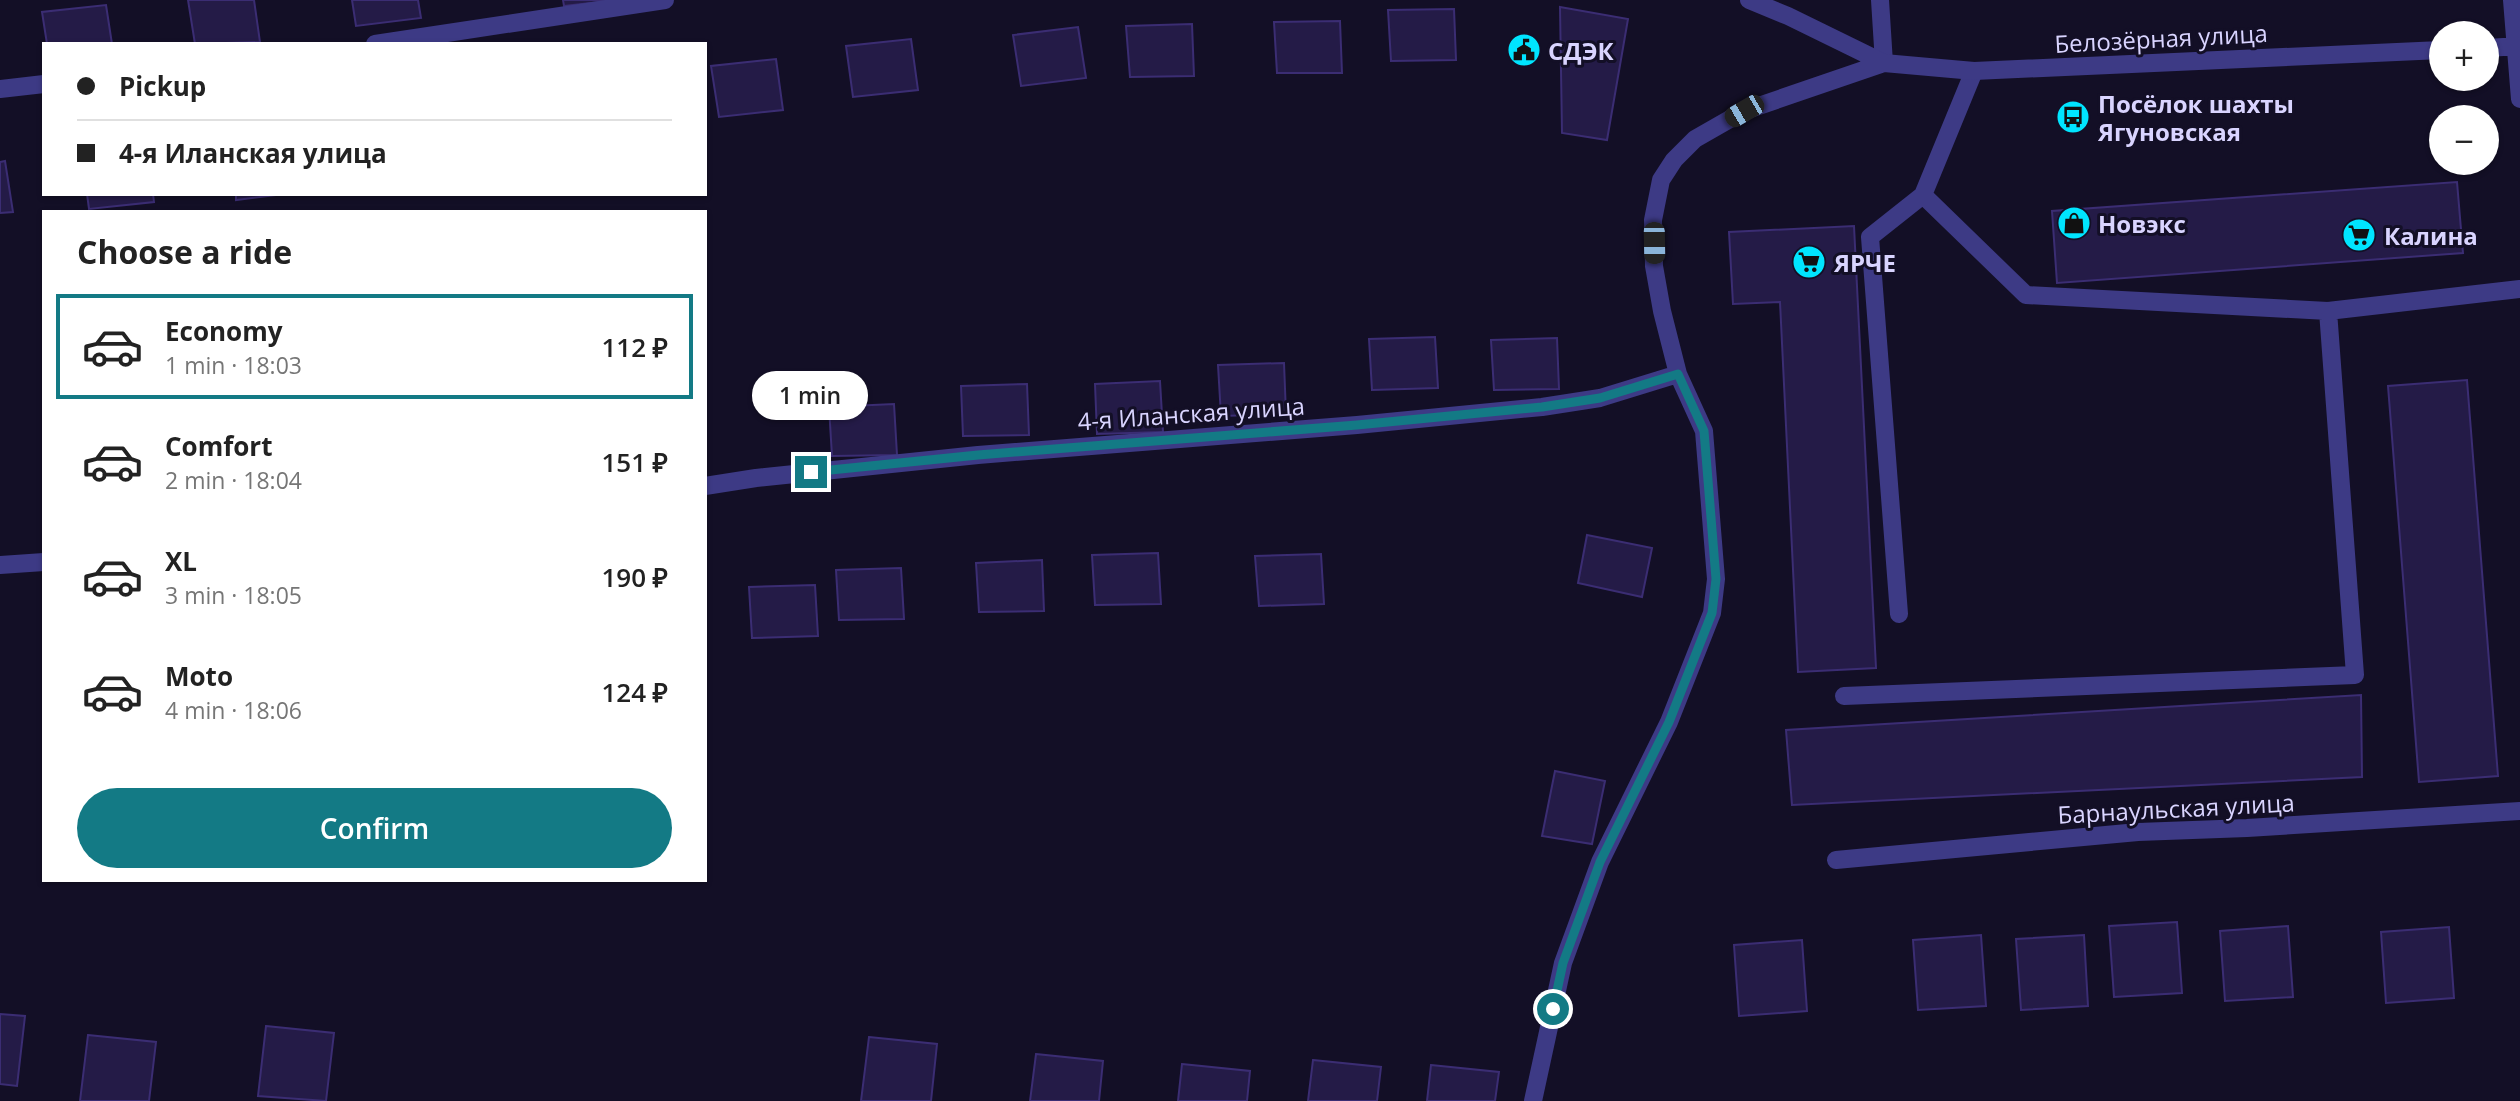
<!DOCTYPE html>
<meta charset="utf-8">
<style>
:root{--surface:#fff;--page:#f2f2f2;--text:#222;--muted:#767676;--line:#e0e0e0;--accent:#137a85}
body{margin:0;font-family:"Open Sans",sans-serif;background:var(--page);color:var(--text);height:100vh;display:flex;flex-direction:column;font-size:26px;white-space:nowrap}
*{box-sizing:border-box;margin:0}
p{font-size:23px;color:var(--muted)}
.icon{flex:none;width:38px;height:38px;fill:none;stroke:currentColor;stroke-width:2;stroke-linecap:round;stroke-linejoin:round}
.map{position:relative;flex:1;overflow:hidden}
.side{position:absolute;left:42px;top:210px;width:665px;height:672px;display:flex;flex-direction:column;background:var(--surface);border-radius:0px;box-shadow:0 2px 5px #0004}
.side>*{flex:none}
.guide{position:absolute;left:42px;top:42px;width:665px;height:154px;border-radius:0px;box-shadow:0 2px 5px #0004;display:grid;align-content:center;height:154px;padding:0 35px;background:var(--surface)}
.buttons{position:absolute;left:2429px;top:21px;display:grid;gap:14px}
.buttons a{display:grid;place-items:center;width:70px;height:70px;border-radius:50%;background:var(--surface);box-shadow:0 2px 5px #0004;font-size:35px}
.end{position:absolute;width:32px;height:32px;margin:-16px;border:9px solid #137a85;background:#fff;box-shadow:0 0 0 4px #fff}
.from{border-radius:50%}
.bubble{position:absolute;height:49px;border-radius:24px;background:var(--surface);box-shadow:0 2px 5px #0004;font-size:23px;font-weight:600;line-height:49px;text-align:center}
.car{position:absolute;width:21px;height:42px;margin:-21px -10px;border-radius:9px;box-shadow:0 0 5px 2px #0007;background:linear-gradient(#222 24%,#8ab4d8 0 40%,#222 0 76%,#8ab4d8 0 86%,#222 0)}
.guide b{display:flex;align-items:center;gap:24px;height:66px;font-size:26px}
.guide b+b{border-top:2px solid var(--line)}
.guide i{width:18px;height:18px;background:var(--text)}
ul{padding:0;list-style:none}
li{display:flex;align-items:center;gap:21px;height:105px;margin:0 14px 10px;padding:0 21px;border:4px solid transparent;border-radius:0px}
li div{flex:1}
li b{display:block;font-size:26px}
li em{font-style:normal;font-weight:600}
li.active{border-color:var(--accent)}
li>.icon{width:63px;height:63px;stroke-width:1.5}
h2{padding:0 35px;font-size:32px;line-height:84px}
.action{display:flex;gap:14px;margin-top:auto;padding:14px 35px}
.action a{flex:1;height:80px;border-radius:42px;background:var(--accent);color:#fff;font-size:28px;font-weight:600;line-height:80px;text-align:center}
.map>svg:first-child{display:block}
</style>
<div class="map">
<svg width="2520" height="1101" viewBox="0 0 2520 1101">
<rect width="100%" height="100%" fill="#130f26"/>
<path fill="#241b47" stroke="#3b2d73" stroke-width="2" d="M188 0H254L260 42 195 44Z
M352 0H418L421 18 356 26Z
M563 0H618L564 6Z
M106 5 112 44H47L42 12Z
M1560 7 1628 19 1607 140 1562 133Z
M1454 9 1456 60 1391 61 1388 10Z
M1340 21 1342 73H1277L1274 22Z
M1192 24 1194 76 1130 77 1126 26Z
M1078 27 1086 78 1021 86 1013 35Z
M911 39 918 90 853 97 846 46Z
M776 59 783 110 719 117 711 66Z
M5 161 13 212 0 213V162Z
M2457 182 2463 253 2057 283 2052 211Z
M87 194H153L154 202 89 209Z
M236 194H284L236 200Z
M1854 226 1876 668 1798 672 1780 302 1733 304 1729 232Z
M1435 337 1438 388 1372 390 1369 339Z
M1557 338 1559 389 1494 390 1491 340Z
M1284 363 1286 414 1221 416 1218 365Z
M2467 380 2498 776 2419 782 2388 386Z
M1160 381 1163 432 1097 434 1095 384Z
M1027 384 1029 435 963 436 961 386Z
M894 404 897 455 832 456 829 407Z
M1587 535 1652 548 1642 597 1578 583Z
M1158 553 1161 604 1095 605 1092 555Z
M1321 554 1324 604 1259 606 1255 556Z
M1042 560 1044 611 979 612 976 563Z
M901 568 904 619 839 620 836 570Z
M815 585 818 636 752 638 749 587Z
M2361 695 2362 777 1792 805 1786 730Z
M1555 771 1605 781 1592 844 1542 836Z
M2177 922 2182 993 2114 997 2109 926Z
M2288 926 2293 997 2225 1001 2220 931Z
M2449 927 2454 998 2386 1003 2381 932Z
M1981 935 1986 1006 1918 1010 1913 940Z
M2084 935 2088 1006 2021 1010 2016 939Z
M1802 940 1807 1011 1739 1016 1734 945Z
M0 1014 25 1016 17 1086 0 1084Z
M266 1026 334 1033 326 1101 258 1096Z
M88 1035 156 1042 149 1101H80Z
M869 1037 937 1044 931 1101H861Z
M1036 1054 1103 1061 1099 1101H1030Z
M1313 1060 1381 1067 1377 1101H1308Z
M1182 1064 1250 1071 1247 1101H1178Z
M1431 1065 1499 1072 1495 1101H1427Z"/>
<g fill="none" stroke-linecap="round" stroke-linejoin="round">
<path stroke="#3d3a85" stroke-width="18" d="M1880 0 1884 63
M1923 195 2026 295 2328 311
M1899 614 1870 237 1923 195 1974 71
M1844 696 2355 675 2328 311 2520 289"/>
<path stroke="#3d3a85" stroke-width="18" d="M1749 0 1788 16 1884 63 1974 71 2441 50
M2512 0 2520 99
M375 44 665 0
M2487 48 2520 46
M0 89 44 84
M705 486 756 478 978 455 1357 425 1542 407 1600 398 1678 374
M0 565 44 562
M1836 860 2138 832 2247 828 2520 811
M1533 1101 1563 963 1600 862 1669 722 1712 613 1716 579 1704 431 1678 374 1662 311 1654 266 1653 220 1661 180 1674 160 1695 139 1744 111 1884 63"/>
</g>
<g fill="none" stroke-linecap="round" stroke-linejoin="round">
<path stroke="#137a85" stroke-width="9" d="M811 472 978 455 1357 425 1542 407 1600 398 1678 374 1704 431 1716 579 1712 613 1669 722 1600 862 1563 963 1553 1009"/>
</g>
<defs>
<symbol id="civic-disc" viewBox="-11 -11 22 22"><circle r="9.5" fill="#00e5ff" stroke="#130f26"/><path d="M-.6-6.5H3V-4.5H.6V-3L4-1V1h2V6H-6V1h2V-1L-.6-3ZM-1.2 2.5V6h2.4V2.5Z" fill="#111"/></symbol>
<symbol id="bus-disc" viewBox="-11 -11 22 22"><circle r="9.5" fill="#00e5ff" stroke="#130f26"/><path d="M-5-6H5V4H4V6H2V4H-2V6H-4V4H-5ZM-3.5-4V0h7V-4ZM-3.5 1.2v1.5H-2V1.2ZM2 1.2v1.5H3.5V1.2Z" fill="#111"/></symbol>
<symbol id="shop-disc" viewBox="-11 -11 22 22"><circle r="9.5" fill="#00e5ff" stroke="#130f26"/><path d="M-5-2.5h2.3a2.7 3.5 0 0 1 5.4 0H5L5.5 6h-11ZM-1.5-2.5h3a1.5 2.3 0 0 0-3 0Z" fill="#111"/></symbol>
<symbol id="supermarket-disc" viewBox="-11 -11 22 22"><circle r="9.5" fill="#00e5ff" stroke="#130f26"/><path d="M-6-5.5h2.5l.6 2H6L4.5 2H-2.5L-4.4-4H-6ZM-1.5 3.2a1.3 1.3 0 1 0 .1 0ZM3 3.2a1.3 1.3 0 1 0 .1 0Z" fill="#111"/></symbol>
</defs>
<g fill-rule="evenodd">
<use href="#civic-disc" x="1505" y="31" width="38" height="38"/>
<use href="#bus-disc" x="2054" y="98" width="38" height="38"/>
<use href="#shop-disc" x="2055" y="204" width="38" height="38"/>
<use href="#supermarket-disc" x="2340" y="216" width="38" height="38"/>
<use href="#supermarket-disc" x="1790" y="243" width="38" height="38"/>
</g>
<g text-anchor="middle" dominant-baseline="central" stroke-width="6" stroke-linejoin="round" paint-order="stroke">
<g font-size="24" fill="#d9d4ff" stroke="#130f26">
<text transform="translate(2161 38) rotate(-3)">Белозёрная улица</text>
<text transform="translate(1191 413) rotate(-4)">4-я Иланская улица</text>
<text transform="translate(2176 808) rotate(-3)">Барнаульская улица</text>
</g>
<g font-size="24" font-weight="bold" fill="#d9d4ff" stroke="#130f26" text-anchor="start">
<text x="1548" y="50">СДЭК</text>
<text x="2098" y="103">Посёлок шахты<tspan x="2098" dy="28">Ягуновская</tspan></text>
<text x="2098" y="223">Новэкс</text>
<text x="2384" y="235">Калина</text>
<text x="1834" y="262">ЯРЧЕ</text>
</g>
</g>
</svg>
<div class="buttons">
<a>+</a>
<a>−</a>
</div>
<i class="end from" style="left:1553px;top:1009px"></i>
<i class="end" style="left:811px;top:472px"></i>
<div class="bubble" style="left:752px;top:371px;width:116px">1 min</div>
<i class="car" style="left:1744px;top:111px;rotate:240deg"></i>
<i class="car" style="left:1654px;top:243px;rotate:179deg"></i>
<div class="guide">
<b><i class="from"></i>Pickup</b>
<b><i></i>4-я Иланская улица</b>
</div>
<section class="side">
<h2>Choose a ride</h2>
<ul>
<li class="active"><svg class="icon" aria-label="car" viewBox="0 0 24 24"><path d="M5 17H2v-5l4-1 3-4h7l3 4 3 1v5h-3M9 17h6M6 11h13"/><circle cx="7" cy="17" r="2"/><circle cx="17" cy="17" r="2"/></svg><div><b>Economy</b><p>1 min · 18:03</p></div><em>112 ₽</em></li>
<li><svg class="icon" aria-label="car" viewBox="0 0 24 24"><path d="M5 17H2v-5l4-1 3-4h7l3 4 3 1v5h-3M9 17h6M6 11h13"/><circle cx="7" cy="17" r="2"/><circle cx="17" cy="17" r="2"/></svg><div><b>Comfort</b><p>2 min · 18:04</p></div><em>151 ₽</em></li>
<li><svg class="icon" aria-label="car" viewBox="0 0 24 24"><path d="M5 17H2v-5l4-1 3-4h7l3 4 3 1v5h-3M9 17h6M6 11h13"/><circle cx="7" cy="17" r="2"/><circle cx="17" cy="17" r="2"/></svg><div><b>XL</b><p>3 min · 18:05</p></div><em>190 ₽</em></li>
<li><svg class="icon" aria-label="car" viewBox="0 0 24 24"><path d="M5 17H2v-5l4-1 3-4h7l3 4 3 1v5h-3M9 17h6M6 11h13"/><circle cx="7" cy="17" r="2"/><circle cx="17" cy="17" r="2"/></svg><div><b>Moto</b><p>4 min · 18:06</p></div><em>124 ₽</em></li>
</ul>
<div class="action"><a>Confirm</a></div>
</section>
</div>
